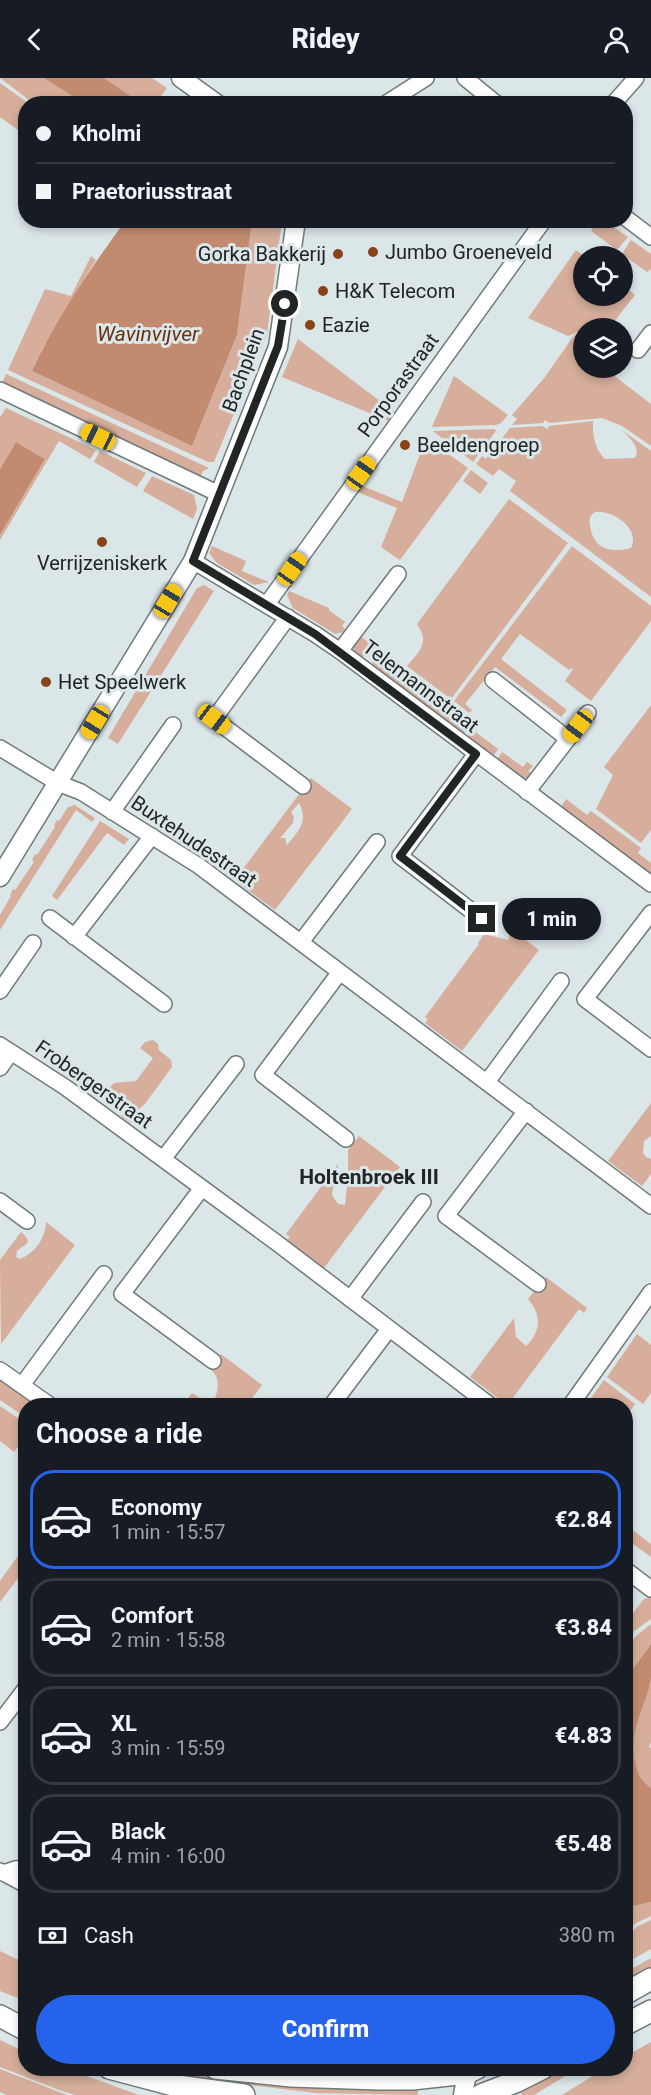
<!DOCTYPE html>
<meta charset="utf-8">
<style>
:root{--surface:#171b24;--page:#20242c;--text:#f1f3f6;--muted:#9ea1a6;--line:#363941;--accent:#2563eb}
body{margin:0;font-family:Roboto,sans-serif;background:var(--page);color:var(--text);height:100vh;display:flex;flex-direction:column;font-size:22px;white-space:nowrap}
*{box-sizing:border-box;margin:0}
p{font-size:20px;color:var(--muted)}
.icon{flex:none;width:33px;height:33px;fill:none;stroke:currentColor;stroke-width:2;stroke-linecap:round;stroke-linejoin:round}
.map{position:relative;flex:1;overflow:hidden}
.side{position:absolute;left:18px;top:1320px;width:615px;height:678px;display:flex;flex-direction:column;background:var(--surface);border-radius:24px;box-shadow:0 3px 9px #0003}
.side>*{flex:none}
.banner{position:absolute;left:18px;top:18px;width:615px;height:132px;border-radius:24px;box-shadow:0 3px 9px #0003;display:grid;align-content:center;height:132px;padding:0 18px;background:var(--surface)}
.tools{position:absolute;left:573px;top:168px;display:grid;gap:12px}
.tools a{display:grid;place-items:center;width:60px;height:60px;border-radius:50%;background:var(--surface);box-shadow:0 3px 9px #0003;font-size:30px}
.end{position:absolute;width:27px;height:27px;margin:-14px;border:8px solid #212526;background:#fff;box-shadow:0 0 0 3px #fff}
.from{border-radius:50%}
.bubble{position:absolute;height:42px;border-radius:21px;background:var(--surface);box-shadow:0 3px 9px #0003;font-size:20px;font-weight:800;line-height:42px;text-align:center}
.car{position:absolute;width:18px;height:36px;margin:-18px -9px;border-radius:8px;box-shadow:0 0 4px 2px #0007;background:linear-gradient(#f5c518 24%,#345 0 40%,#f5c518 0 76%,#345 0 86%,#f5c518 0)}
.banner b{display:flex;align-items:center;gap:21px;height:57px;font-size:22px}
.banner b+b{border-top:2px solid var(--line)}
.banner i{width:15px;height:15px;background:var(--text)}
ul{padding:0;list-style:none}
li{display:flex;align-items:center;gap:18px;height:99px;margin:0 12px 9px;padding:0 6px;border:3px solid var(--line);border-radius:24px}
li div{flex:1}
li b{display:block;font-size:22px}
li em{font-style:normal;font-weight:800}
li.selected{border-color:var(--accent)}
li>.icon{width:54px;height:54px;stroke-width:1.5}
h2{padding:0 18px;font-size:27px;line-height:72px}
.pay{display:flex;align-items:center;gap:15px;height:66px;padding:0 18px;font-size:22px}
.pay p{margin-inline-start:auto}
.button{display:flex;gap:12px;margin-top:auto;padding:12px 18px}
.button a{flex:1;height:69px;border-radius:36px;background:var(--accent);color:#fff;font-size:24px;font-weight:800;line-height:69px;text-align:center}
header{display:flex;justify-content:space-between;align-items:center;height:78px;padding:0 18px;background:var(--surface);font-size:27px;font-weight:800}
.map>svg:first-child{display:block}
</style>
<header><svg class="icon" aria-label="back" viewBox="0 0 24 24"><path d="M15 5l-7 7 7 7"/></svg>Ridey<svg class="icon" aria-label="person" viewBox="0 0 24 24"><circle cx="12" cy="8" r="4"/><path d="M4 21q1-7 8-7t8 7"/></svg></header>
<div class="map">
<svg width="651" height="2017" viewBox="0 0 651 2017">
<rect width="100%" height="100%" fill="#dbe6e8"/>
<path fill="#d6ae9b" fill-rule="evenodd" d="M0 0H44L83 25H33Z
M104 0H152L167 10 156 25H141Z
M0 5 28 25 26 26 25 57 0 39Z
M252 143H282L267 256 214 384H208L8 292 45 211 71 218 91 178 96 182 43 270 32 293 192 368 237 257Z
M598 143H605L628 159 617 172 591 153Z
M631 162 651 176V191L647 194 622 176Z
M576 172 584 178V218H622L623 207 635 217 609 250H584L583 252 568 258 528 240Z
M583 255 584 290H604L651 326V368L622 348 602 340 549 345 545 342 543 345 512 347 517 341 512 337 545 299 572 260 576 256Z
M298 261 397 336 391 344 282 299Z
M6 296 209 390 203 393 199 402 0 310Z
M454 298 508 337 501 345 496 347 432 349Z
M6 330 96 372 90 381 59 363 0 462V457L45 381 16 364 0 391V339Z
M593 343C592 357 595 372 605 381L635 380C641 369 630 361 623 353L651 373V519L510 413 516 403 499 391 493 398 476 386 482 378 486 381 510 350 542 348 547 351 549 348ZM595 434C612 432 641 450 631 470 613 475 595 472 591 452 589 444 588 439 595 434Z
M494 351 496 353 473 384 433 353Z
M426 360 468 390 400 482 381 469 397 430 355 413 360 407 402 424Z
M100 373 146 395 137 409 94 384Z
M471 392 488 405 480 416 463 403Z
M152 398 194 417 197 431 193 441 143 413Z
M509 421 568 465 451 621 407 588C420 573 430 565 417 546Z
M212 468 246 483 242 493 269 504 254 507 217 485 209 475Z
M572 468 651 528V543L591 623 565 603 573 591 571 590 569 592 520 556 501 581 567 632 561 639 495 589 465 626 472 632 469 635 454 623Z
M204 507 214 513 118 666 108 660 197 510Z
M289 513 329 530V532L345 544 342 548 345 551 343 554 335 556 293 530 287 517Z
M359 557 373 568 365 578 358 579 355 576 353 568Z
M380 573 453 628 450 634 469 648 462 658 374 591 372 584Z
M651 627V752L641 765 596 731 613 697 604 689Z
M473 652 498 671 492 680 466 661Z
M502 674 523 689 527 684 533 688 528 693 533 697C520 707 507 691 496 683Z
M311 700 352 731 275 832 238 805 240 801 237 799ZM299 725C309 743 298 754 287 767L285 760H280L293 745 294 739 291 734Z
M566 721 587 737 591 733 641 770 638 775 651 785V800L563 733 562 727Z
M73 726 95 740 92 744 76 732 0 852V837L11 818 10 817 13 811 15 812 34 784 32 782 35 776 37 777 55 749 54 747 57 742 59 743 68 729 73 728Z
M100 743 129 761 124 767 107 755 57 822 52 818Z
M511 851 539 872 462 973 425 945 428 941 425 939 479 866 478 865 484 856 508 862Z
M153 962 158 966 159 972 171 982 172 989 144 1027 132 1036 131 1045 122 1039 121 1030 111 1024 106 1017 107 1013 114 1005 136 1003 153 980 140 970 145 964Z
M651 1025V1058L644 1063 643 1075 646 1079 651 1081V1096L642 1108 608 1083Z
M359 1058 400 1089 324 1190 287 1162 290 1159 286 1156 338 1086V1100L333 1110 332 1117 338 1126 345 1127 348 1099V1072Z
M46 1144 75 1167 1 1266 0 1182 21 1154C34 1166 26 1165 17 1173L16 1179 20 1181C35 1175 45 1161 46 1144Z
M546 1199 587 1230 584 1235 579 1231 512 1321 516 1325 514 1327H507L470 1299 514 1240 516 1259 526 1268C541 1254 542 1237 528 1221Z
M637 1256 651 1267V1315L643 1326 607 1299Z
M221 1276 262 1307 247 1327 182 1328 192 1315 200 1320H215C219 1309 220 1299 210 1291Z
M0 1302 36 1327 26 1328 25 1339 0 1322Z
M604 1302 635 1326 626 1339V1328L586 1327Z
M0 1328 25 1345V1360L14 1374 0 1363Z
M626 1447 651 1466V1479L626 1461Z
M25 1468V1491L0 1524V1503Z
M646 1520H651V1541L633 1554 630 1551V1546L627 1543 643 1522Z
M651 1546V1566L626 1600V1570L636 1558Z
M651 1599V1664L649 1669 651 1670V1710C615 1684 642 1632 651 1599Z
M651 1824V1838L636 1845 626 1853V1830Z
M651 1842V1871L626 1885V1858L638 1848Z
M0 1873 25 1885V1923L0 1913Z
M651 1880V1890L626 1904V1894Z
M0 1962 25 1974 26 1990 67 1991 139 2017H75L59 2012 0 1989Z
M651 1964V2017H562L604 1991 626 1990V1978Z
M0 1991 67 2017H7L0 2014Z
M121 1991H166L216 1998 418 2008V2017L315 2015Z
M560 1991H577L534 2017H522L520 2013Z"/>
<path fill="#c28b6f" d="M44 0H104L141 25H83Z
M125 143H252L237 257 192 368 32 293C57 239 91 190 125 143Z
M16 364 45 381 0 457V391Z
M651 1566C651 1577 651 1589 651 1600 646 1629 631 1645 634 1678 636 1693 639 1701 651 1710V1824L626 1830V1600Z"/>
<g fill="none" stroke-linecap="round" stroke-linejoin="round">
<defs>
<path id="minor" d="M465 0 497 26
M385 26 426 0
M613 26 636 0
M626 140 651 159
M638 272 651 255
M0 312 219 416
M193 483 315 556 340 573 651 806
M267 526 544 142
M288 539 214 641 303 708
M340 573 398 496
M493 602 568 661
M0 670 58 705 81 714 199 788 651 1128
M476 676 400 778 482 841
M527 714 588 635
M112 734 173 647
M651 835 585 921 651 971
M50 840 164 926
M74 859 152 758
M301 864 377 764
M340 894 263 997 346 1061
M0 913 33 865
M0 967 65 1009 277 1165 491 1328
M0 990 11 974
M487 1004 561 903
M526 1033 446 1138 538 1206
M163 1081 236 986
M202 1110 122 1216 213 1283
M0 1123 27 1143
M350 1221 423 1124
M0 1292 51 1328
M22 1307 104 1196
M331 1328 389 1251
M570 1328 651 1214
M626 1492 651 1511
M0 1644 26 1610
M0 1793 26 1807
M3 1795 15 1791 26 1790"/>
<path id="tertiary" d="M181 0 217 26
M0 799 193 483 278 269 296 142
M463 2017 467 1995"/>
<path id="secondary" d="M626 1915 651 1901
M0 1938 26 1952
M626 1946 651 1933
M109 1990 177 2008 244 2017
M215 1990 291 1998 378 2001H412L467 1995 477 1990
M481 2017 515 2004 543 1990"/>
</defs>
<use href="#minor" stroke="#707a7b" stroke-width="18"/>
<use href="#tertiary" stroke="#707a7b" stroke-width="21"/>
<use href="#secondary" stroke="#707a7b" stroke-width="24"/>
<use href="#minor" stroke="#fff" stroke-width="15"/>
<use href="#tertiary" stroke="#fff" stroke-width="18"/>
<use href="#secondary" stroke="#fff" stroke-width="21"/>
</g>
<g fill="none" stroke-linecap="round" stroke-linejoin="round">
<path stroke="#212526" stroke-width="8" d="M285 226 278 268 193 483 315 556 476 676 400 778 482 841"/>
</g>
<g fill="#88431b" stroke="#dbe6e8" stroke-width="2">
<circle cx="373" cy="174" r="6"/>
<circle cx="338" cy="176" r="6"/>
<circle cx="323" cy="213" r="6"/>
<circle cx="310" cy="247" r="6"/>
<circle cx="405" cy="367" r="6"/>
<circle cx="102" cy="464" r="6"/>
<circle cx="46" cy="604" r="6"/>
</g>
<g text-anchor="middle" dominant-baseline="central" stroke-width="6" stroke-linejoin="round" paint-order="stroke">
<g font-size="20" fill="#212526" stroke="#dbe6e8" text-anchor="start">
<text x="385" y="174">Jumbo Groeneveld</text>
<text x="326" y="176" text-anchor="end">Gorka Bakkerij</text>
<text x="335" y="213">H&amp;K Telecom</text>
<text x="322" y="247">Eazie</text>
<text x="417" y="367">Beeldengroep</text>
<text x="102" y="485" text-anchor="middle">Verrijzeniskerk</text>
<text x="58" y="604">Het Speelwerk</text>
</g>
<g font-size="20" fill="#212526" stroke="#dbe6e8">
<text transform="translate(243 292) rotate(-70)">Bachplein</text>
<text transform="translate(398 307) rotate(-54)">Porporastraat</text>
<text transform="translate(421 608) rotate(37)">Telemannstraat</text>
<text transform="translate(194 763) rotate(34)">Buxtehudestraat</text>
<text transform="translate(94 1006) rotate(35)">Frobergerstraat</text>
</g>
<g font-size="21" font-style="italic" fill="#673214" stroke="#dbe6e8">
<text x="148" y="256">Wavinvijver</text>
</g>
<g font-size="21" font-weight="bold" fill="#212526" stroke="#dbe6e8">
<text x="369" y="1099">Holtenbroek III</text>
</g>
</g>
</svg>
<div class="tools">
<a><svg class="icon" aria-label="locate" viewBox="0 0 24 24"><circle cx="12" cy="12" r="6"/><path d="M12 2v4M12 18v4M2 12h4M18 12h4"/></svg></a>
<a><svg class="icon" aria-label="layers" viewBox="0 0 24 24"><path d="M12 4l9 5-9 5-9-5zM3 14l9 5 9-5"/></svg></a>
</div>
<i class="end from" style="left:285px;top:226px"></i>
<i class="end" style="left:482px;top:841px"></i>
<div class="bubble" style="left:502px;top:820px;width:99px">1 min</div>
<i class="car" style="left:98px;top:359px;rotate:295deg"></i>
<i class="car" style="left:361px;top:395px;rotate:35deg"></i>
<i class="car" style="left:292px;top:491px;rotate:35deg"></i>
<i class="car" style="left:168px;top:523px;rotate:31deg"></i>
<i class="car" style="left:214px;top:641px;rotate:127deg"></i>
<i class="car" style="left:95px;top:644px;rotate:211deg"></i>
<i class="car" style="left:578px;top:648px;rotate:217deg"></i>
<div class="banner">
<b><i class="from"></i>Kholmi</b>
<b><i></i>Praetoriusstraat</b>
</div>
<section class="side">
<h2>Choose a ride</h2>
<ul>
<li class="selected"><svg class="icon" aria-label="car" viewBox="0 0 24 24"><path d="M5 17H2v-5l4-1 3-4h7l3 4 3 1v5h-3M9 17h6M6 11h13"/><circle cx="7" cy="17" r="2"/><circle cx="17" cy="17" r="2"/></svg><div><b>Economy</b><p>1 min · 15:57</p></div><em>€2.84</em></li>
<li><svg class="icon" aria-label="car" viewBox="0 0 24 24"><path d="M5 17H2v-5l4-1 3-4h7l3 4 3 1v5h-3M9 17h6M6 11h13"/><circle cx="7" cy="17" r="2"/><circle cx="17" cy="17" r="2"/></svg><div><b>Comfort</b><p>2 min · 15:58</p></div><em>€3.84</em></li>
<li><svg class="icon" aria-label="car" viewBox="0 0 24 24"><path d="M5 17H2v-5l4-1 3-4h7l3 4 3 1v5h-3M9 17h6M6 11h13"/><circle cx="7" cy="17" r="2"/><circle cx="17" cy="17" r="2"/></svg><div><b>XL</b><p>3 min · 15:59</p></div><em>€4.83</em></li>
<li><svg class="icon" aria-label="car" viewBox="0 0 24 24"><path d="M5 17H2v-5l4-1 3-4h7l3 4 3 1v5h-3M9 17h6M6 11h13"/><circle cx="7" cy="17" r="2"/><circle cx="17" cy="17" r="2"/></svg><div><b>Black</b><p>4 min · 16:00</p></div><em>€5.48</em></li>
</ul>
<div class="pay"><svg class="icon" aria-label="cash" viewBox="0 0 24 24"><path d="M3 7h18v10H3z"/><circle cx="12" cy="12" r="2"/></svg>Cash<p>380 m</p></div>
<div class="button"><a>Confirm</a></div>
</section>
</div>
